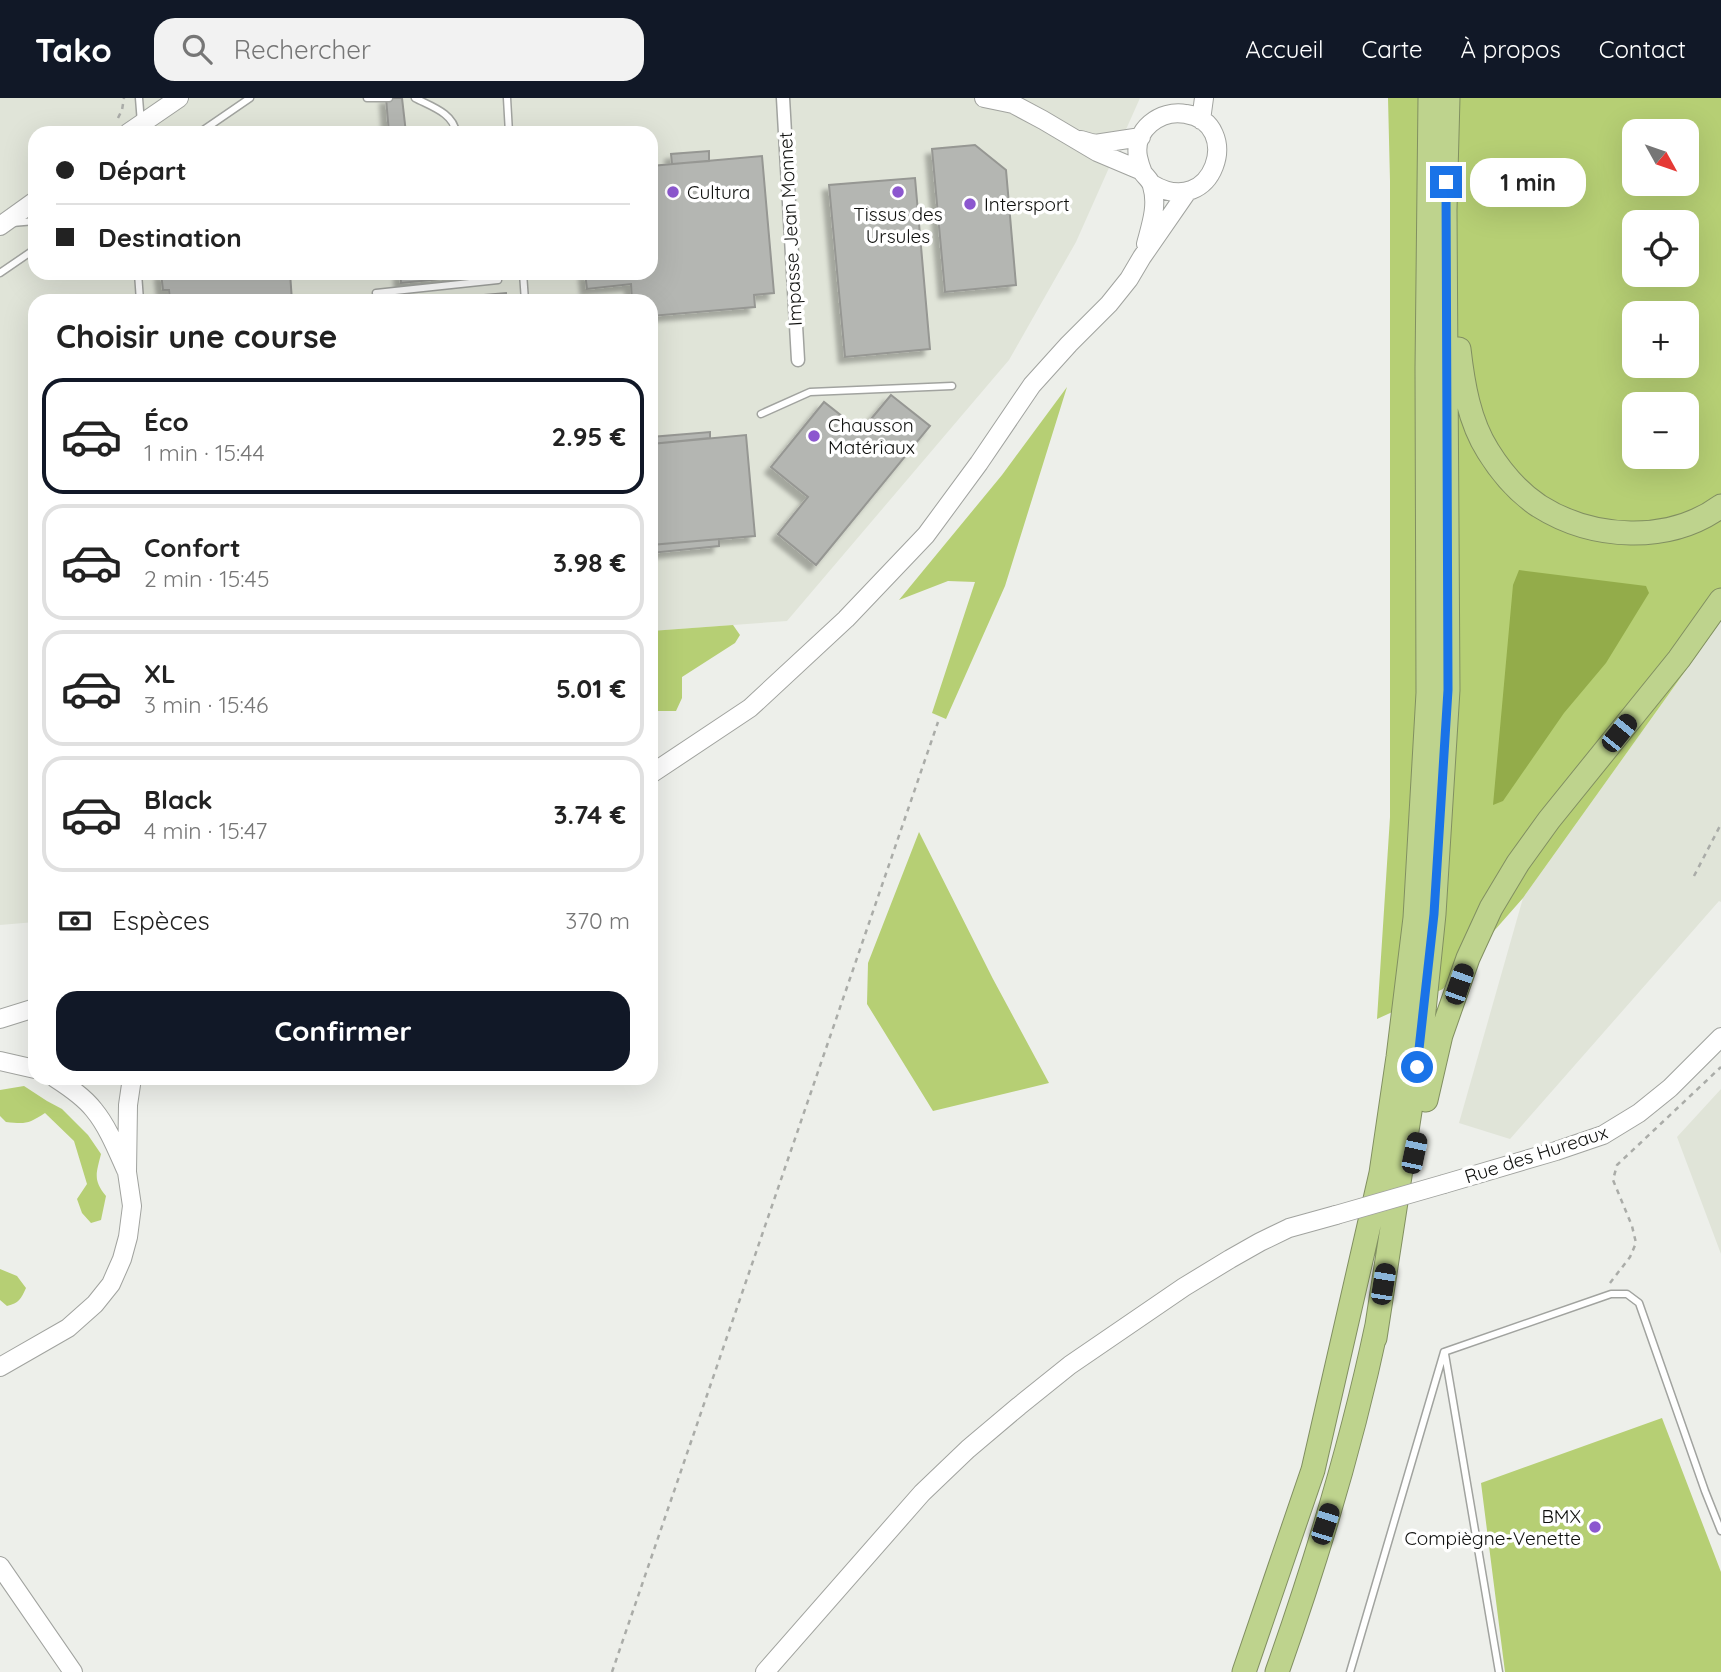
<!DOCTYPE html>
<html lang="fr">
<meta charset="utf-8">
<style>
:root{--surface:#fff;--page:#f2f2f2;--text:#222;--muted:#767676;--line:#e0e0e0;--accent:#111827}
body{margin:0;font-family:Quicksand,sans-serif;background:var(--page);color:var(--text);height:100vh;display:flex;flex-direction:column;font-size:26px;white-space:nowrap}
*{box-sizing:border-box;margin:0}
p{font-size:23px;color:var(--muted)}
.icon{flex:none;width:38px;height:38px;fill:none;stroke:currentColor;stroke-width:2;stroke-linecap:round;stroke-linejoin:round}
.map{position:relative;flex:1;overflow:hidden}
.details{position:absolute;left:28px;top:196px;width:630px;height:791px;display:flex;flex-direction:column;background:var(--surface);border-radius:21px;box-shadow:0 7px 28px #0002}
.details>*{flex:none}
.hud{position:absolute;left:28px;top:28px;width:630px;height:154px;border-radius:21px;box-shadow:0 7px 28px #0002;display:grid;align-content:center;height:154px;padding:0 28px;background:var(--surface)}
.needle{width:46px;rotate:130deg}
.controls{position:absolute;left:1622px;top:21px;display:grid;gap:14px}
.controls a{display:grid;place-items:center;width:77px;height:77px;border-radius:14px;background:var(--surface);box-shadow:0 7px 28px #0002;font-size:35px}
.end{position:absolute;width:32px;height:32px;margin:-16px;border:9px solid #1a73e8;background:#fff;box-shadow:0 0 0 4px #fff}
.from{border-radius:50%}
.bubble{position:absolute;height:49px;border-radius:21px;background:var(--surface);box-shadow:0 7px 28px #0002;font-size:23px;font-weight:700;line-height:49px;text-align:center}
.car{position:absolute;width:21px;height:42px;margin:-21px -10px;border-radius:9px;box-shadow:0 0 5px 2px #0007;background:linear-gradient(#222 24%,#8ab4d8 0 40%,#222 0 76%,#8ab4d8 0 86%,#222 0)}
.hud b{display:flex;align-items:center;gap:24px;height:66px;font-size:26px}
.hud b+b{border-top:2px solid var(--line)}
.hud i{width:18px;height:18px;background:var(--text)}
ul{padding:0;list-style:none}
li{display:flex;align-items:center;gap:21px;height:116px;margin:0 14px 10px;padding:0 14px;border:4px solid var(--line);border-radius:21px}
li div{flex:1}
li b{display:block;font-size:26px}
li em{font-style:normal;font-weight:700}
li.on{border-color:var(--accent)}
li>.icon{width:63px;height:63px;stroke-width:1.5}
h2{padding:0 28px;font-size:32px;line-height:84px}
.pay{display:flex;align-items:center;gap:18px;height:77px;padding:0 28px;font-size:26px}
.pay p{margin-inline-start:auto}
.cta{display:flex;gap:14px;margin-top:auto;padding:14px 28px}
.cta a{flex:1;height:80px;border-radius:21px;background:var(--accent);color:#fff;font-size:28px;font-weight:700;line-height:80px;text-align:center}
header{display:flex;align-items:center;gap:42px;box-sizing:border-box;height:98px;padding:0 35px;background:var(--accent);color:#fff}
header strong{font-size:33px}
nav{display:flex;gap:38px;margin-inline-start:auto;font-size:24px}
.search{width:490px;height:63px;background:var(--page);display:flex;align-items:center;gap:18px;box-sizing:border-box;padding:0 24px;border-radius:21px;color:var(--muted);font-size:26px}
.map>svg:first-child{display:block}
</style>
<header>
<strong>Tako</strong>
<div class="search"><svg class="icon" aria-label="search" viewBox="0 0 24 24"><circle cx="10" cy="10" r="6"/><path d="M15 15l6 6"/></svg>Rechercher</div>
<nav><a>Accueil</a><a>Carte</a><a>À propos</a><a>Contact</a></nav>
</header>
<div class="map">
<svg width="1721" height="1574" viewBox="0 0 1721 1574">
<defs>
<filter id="shadow"><feDropShadow dx="-6" dy="6" stdDeviation="2" flood-color="#0004"/></filter>
</defs>
<rect width="100%" height="100%" fill="#edefea"/>
<path fill="#e0e4d8" fill-rule="evenodd" d="M0 0H1140L1076 144 1009 262 787 523 651 533V203H35V824L0 827ZM35 35H651V175H35Z
M1721 523V804L1719 803 1510 1041 1459 1025 1523 800Z
M1721 991V1156L1677 1039Z"/>
<path fill="#b6cf74" fill-rule="evenodd" d="M1388 0H1721V523L1523 800 1443 891 1377 921 1390 719V83ZM1634 33H1687V86H1634ZM1634 124H1687V177H1634ZM1634 215H1687V268H1634ZM1634 306H1687V359H1634Z
M1067 289 1005 488 946 621 932 615 975 484 948 483 899 502 1002 377Z
M733 527 740 537 735 545 682 579V600L676 613H651V533Z
M919 734 993 881 1049 985 933 1013 867 906 868 865Z
M24 988 47 1003 62 1011 88 1037 101 1056C96 1076 93 1082 106 1098L101 1122 91 1125 82 1115 77 1101 87 1086 74 1043 45 1015C28 1026 26 1026 6 1024L0 1018V992Z
M0 1171 17 1178 26 1190C21 1201 19 1205 7 1208L0 1202Z
M1662 1320 1721 1474V1574H1505L1481 1385Z"/>
<path fill="#93ac4a" d="M1519 472 1646 488 1649 495 1606 565 1564 615 1503 703 1493 707 1513 487Z"/>
<path fill="#b4b6b2" stroke="#969793" stroke-width="2" filter="url(#shadow)" d="M386 0H402L406 35H389Z
M975 47 1006 72 1016 187 945 194 932 51Z
M709 53V63L672 66 671 56Z
M762 58 774 195 754 197 755 209 651 218V203H632L631 186 587 191 585 175H651V68Z
M915 80 930 251 845 259 829 87Z
M161 175H290L292 203H170L169 192H163Z
M400 175H472V178L401 185Z
M506 195 507 203H414Z
M891 297 930 328 816 467 778 436 808 399 771 369 824 304 861 333Z
M710 334V340L651 346V339Z
M746 337 755 438 651 447V346Z
M719 441V448L651 455V447Z"/>
<g fill="none" stroke-linecap="round" stroke-linejoin="round">
<defs>
<path id="lane" d="M139 0 141 25
M367 0H389
M415 0C430 8 454 15 456 35
M507 0 509 35
M199 35 250 0
M12 125 35 123
M0 175 35 151
M138 175 140 203
M523 175 525 203
M376 195 498 182
M761 316 810 294 952 288
M1444 1254 1611 1196H1627L1639 1205 1705 1393 1721 1433
M1445 1256 1499 1574
M1350 1574 1444 1254"/>
<path id="street" d="M783 0 798 262"/>
<path id="secondary" d="M984 0 1013 6 1043 22 1097 54 1142 73
M1201 22 1204 0
M128 35 179 0
M1081 42 1095 46 1141 39
M0 128 35 103
M1146 146C1151 127 1158 107 1152 88 1151 83 1146 79 1143 75 1141 70 1139 64 1138 59 1133 32 1160 11 1186 16 1244 25 1214 123 1152 86
M651 676 750 610 846 521 926 437 979 365 1032 287 1069 246 1109 206 1129 181 1142 159 1187 94
M0 921 35 910
M0 963 35 971
M55 980C69 989 84 999 94 1012 108 1029 117 1052 126 1072
M1444 1086 1556 1053 1603 1037 1639 1015 1670 990 1721 939
M0 1269 68 1230 95 1206 111 1186 122 1161 128 1139 132 1108 127 1074 128 1007 132 980
M0 1468 73 1574
M765 1574 922 1395 968 1351 1019 1308 1070 1267 1184 1189 1230 1161 1260 1144 1289 1130 1336 1117"/>
<path id="highway" d="M1459 251C1463 286 1469 323 1488 353 1501 374 1518 394 1539 408 1593 442 1669 446 1721 408
M1426 1002 1441 937 1468 860 1491 810 1518 765 1549 722 1679 561 1721 502
M1375 1240 1421 942 1434 816 1448 592 1445 112 1448 0
M1244 1574 1313 1372 1381 1075 1398 959 1415 820 1428 595 1427 270 1430 0
M1277 1574C1317 1461 1352 1345 1377 1227"/>
</defs>
<use href="#lane" stroke="#a1a39f" stroke-width="9"/>
<use href="#street" stroke="#a1a39f" stroke-width="15"/>
<use href="#secondary" stroke="#a1a39f" stroke-width="20"/>
<use href="#highway" stroke="#818f61" stroke-width="25"/>
<path stroke="#aaaca8" stroke-width="2.5" stroke-dasharray="5 5" stroke-linecap="butt" d="M118 20 122 12 124 0
M1694 778 1721 726
M1610 1185 1630 1159 1636 1145 1632 1128 1613 1082 1617 1067 1721 969
M612 1574 938 624"/>
<use href="#lane" stroke="#fff" stroke-width="6"/>
<use href="#street" stroke="#fff" stroke-width="12"/>
<use href="#secondary" stroke="#fff" stroke-width="18"/>
<use href="#highway" stroke="#bed38d" stroke-width="23"/>
<defs>
<path id="secondary-bridge" d="M1336 1117 1444 1086"/>
</defs>
<use href="#secondary-bridge" stroke="#a1a39f" stroke-width="20" stroke-linecap="butt"/>
<use href="#secondary-bridge" stroke="#fff" stroke-width="18"/>
</g>
<g fill="none" stroke-linecap="round" stroke-linejoin="round">
<path stroke="#1a73e8" stroke-width="9" d="M1417 969 1434 816 1448 592 1446 84"/>
</g>
<g fill="#8c57cf" stroke="#fff" stroke-width="2.5">
<circle cx="673" cy="94" r="7"/>
<circle cx="898" cy="94" r="7"/>
<circle cx="970" cy="106" r="7"/>
<circle cx="814" cy="338" r="7"/>
<circle cx="1595" cy="1429" r="7"/>
</g>
<g text-anchor="middle" dominant-baseline="central" stroke-width="7" stroke-linejoin="round" paint-order="stroke">
<g font-size="19" fill="#0f100e" stroke="#fff" text-anchor="start">
<text x="687" y="94">Cultura</text>
<text x="984" y="106">Intersport</text>
<text x="898" y="116" text-anchor="middle">Tissus des<tspan x="898" dy="22">Ursules</tspan></text>
<text x="828" y="327">Chausson<tspan x="828" dy="22">Matériaux</tspan></text>
<text x="1581" y="1418" text-anchor="end">BMX<tspan x="1581" dy="22">Compiègne-Venette</tspan></text>
</g>
<g font-size="19" fill="#0f100e" stroke="#fff">
<text transform="translate(790 131) rotate(-93)">Impasse Jean Monnet</text>
<text transform="translate(1536 1056) rotate(-18)">Rue des Hureaux</text>
</g>
</g>
</svg>
<div class="controls">
<a><svg class="needle" viewBox="-14 -14 28 28"><path d="M0-13l5 13h-10z" fill="#e53935"/><path d="M0 13l5-13h-10z" fill="#767676"/></svg></a>
<a><svg class="icon" aria-label="locate" viewBox="0 0 24 24"><circle cx="12" cy="12" r="6"/><path d="M12 2v4M12 18v4M2 12h4M18 12h4"/></svg></a>
<a>+</a>
<a>−</a>
</div>
<i class="end from" style="left:1417px;top:969px"></i>
<i class="end" style="left:1446px;top:84px"></i>
<div class="bubble" style="left:1470px;top:60px;width:116px">1 min</div>
<i class="car" style="left:1619px;top:635px;rotate:39deg"></i>
<i class="car" style="left:1459px;top:886px;rotate:19deg"></i>
<i class="car" style="left:1414px;top:1055px;rotate:12deg"></i>
<i class="car" style="left:1383px;top:1186px;rotate:9deg"></i>
<i class="car" style="left:1325px;top:1426px;rotate:18deg"></i>
<div class="hud">
<b><i class="from"></i>Départ</b>
<b><i></i>Destination</b>
</div>
<section class="details">
<h2>Choisir une course</h2>
<ul>
<li class="on"><svg class="icon" aria-label="car" viewBox="0 0 24 24"><path d="M5 17H2v-5l4-1 3-4h7l3 4 3 1v5h-3M9 17h6M6 11h13"/><circle cx="7" cy="17" r="2"/><circle cx="17" cy="17" r="2"/></svg><div><b>Éco</b><p>1 min · 15:44</p></div><em>2.95 €</em></li>
<li><svg class="icon" aria-label="car" viewBox="0 0 24 24"><path d="M5 17H2v-5l4-1 3-4h7l3 4 3 1v5h-3M9 17h6M6 11h13"/><circle cx="7" cy="17" r="2"/><circle cx="17" cy="17" r="2"/></svg><div><b>Confort</b><p>2 min · 15:45</p></div><em>3.98 €</em></li>
<li><svg class="icon" aria-label="car" viewBox="0 0 24 24"><path d="M5 17H2v-5l4-1 3-4h7l3 4 3 1v5h-3M9 17h6M6 11h13"/><circle cx="7" cy="17" r="2"/><circle cx="17" cy="17" r="2"/></svg><div><b>XL</b><p>3 min · 15:46</p></div><em>5.01 €</em></li>
<li><svg class="icon" aria-label="car" viewBox="0 0 24 24"><path d="M5 17H2v-5l4-1 3-4h7l3 4 3 1v5h-3M9 17h6M6 11h13"/><circle cx="7" cy="17" r="2"/><circle cx="17" cy="17" r="2"/></svg><div><b>Black</b><p>4 min · 15:47</p></div><em>3.74 €</em></li>
</ul>
<div class="pay"><svg class="icon" aria-label="cash" viewBox="0 0 24 24"><path d="M3 7h18v10H3z"/><circle cx="12" cy="12" r="2"/></svg>Espèces<p>370 m</p></div>
<div class="cta"><a>Confirmer</a></div>
</section>
</div>
